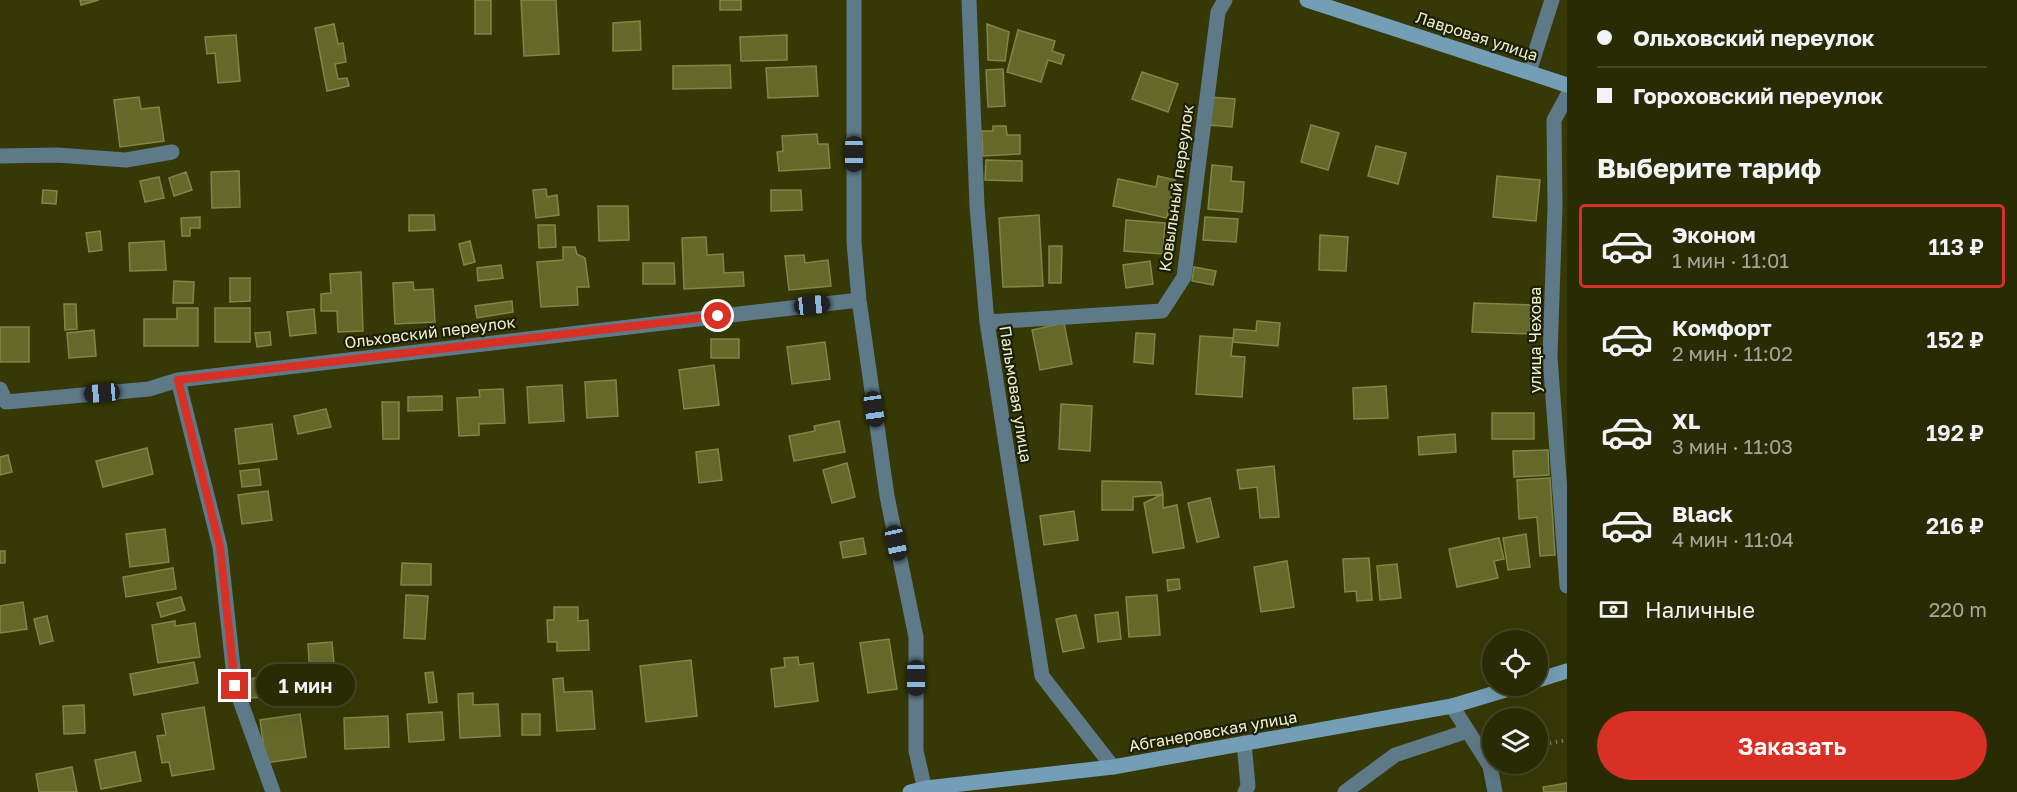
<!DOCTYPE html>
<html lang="ru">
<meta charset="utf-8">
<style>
:root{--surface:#282b04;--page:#30330e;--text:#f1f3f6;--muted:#a5a79a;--line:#444726;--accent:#d93025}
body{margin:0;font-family:"Golos Text",sans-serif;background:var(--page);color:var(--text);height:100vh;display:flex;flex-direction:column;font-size:22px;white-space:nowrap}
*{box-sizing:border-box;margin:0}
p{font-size:20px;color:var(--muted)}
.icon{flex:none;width:33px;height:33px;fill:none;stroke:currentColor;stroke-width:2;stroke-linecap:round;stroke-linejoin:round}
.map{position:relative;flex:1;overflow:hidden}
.sheet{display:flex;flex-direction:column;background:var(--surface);width:450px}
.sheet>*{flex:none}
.top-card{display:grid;align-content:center;height:132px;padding:0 30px;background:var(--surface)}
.tools{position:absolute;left:1482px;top:630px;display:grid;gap:12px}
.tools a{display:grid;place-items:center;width:66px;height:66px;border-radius:50%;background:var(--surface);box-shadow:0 6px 24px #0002,0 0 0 2px var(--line);font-size:30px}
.end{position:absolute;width:27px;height:27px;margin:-14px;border:8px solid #d93025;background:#fff;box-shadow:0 0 0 3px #fff}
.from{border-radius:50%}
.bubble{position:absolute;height:42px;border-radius:21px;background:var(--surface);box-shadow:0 6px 24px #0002,0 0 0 2px var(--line);font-size:20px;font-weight:600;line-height:42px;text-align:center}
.car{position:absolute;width:18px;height:36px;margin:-18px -9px;border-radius:8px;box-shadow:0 0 4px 2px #0007;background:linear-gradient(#222 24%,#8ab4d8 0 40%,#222 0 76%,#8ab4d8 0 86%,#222 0)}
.top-card b{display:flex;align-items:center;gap:21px;height:57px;font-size:22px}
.top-card b+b{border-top:2px solid var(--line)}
.top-card i{width:15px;height:15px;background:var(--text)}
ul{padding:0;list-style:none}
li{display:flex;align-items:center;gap:18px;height:84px;margin:0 12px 9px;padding:0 18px;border:3px solid transparent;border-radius:6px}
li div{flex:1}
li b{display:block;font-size:22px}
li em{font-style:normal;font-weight:600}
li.on{border-color:var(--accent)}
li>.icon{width:54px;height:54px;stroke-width:1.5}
h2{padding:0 30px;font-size:27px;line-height:72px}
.pay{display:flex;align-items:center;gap:15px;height:66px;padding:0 30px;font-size:22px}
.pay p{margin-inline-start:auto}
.cta{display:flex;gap:12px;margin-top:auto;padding:12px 30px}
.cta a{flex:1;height:69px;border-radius:36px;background:var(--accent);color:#fff;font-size:24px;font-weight:600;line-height:69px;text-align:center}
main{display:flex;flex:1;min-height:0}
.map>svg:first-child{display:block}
</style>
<main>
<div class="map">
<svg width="1567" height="792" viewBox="0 0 1567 792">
<rect width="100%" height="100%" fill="#363906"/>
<path fill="#646829" stroke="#808646" stroke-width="1.5" d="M80 0H99L81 5Z
M475 0H491V34H475Z
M521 0H556L559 54 524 56Z
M720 0H741V10H720Z
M640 21 641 50 613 51V23Z
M334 24 338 44 343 43 346 62 335 64 338 79 347 78 349 86 327 91 315 28Z
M987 24 1009 32 1005 61 988 60Z
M1018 30 1055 41 1052 51 1064 55 1061 64 1048 60 1041 82 1007 72Z
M236 35 240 81 218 83 215 53 207 54 205 37Z
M787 35V60L741 61 740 37Z
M730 65 731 88 673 89V66Z
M816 66 818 96 768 98 766 68Z
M1003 69 1005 106 988 107 986 70Z
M1142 72 1178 84 1168 112 1132 99Z
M139 97 141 109 159 107 164 141 120 147 114 100Z
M1210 97 1235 99 1232 127 1208 125Z
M1311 125 1339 133 1328 170 1301 162Z
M993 126H1006L1007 135H1020V154L983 156 982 131H993Z
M817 134 818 144H828L830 168 779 171 777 152 783 151 782 136Z
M1376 146 1406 153 1398 184 1368 176Z
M986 160 1022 161V181L985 180Z
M1212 165 1232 167 1231 181 1244 182 1242 212 1208 209Z
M239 171 240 207 212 208 211 172Z
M186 172 192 190 174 196 169 178Z
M1158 176 1175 180 1167 218 1113 206 1118 179 1156 187Z
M1497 176 1540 180 1536 221 1493 217Z
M159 177 164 198 145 202 140 181Z
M546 189 547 197 557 195 559 215 536 218 533 190Z
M43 190 57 191 56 204 42 203Z
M771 190H801L802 210 771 211Z
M598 206H628L629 240 599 241Z
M409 215H434L435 230 409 231Z
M1039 215 1043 286 1003 287 999 218Z
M200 217V228H190V236H182L181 218Z
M1205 217 1238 219 1236 242 1203 240Z
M1126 220 1165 223 1163 254 1124 251Z
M538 225H555L556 247 539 248Z
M100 231 102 250 89 252 86 233Z
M1320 235 1348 237 1346 271 1319 270Z
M706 237 707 255 723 254 724 273 743 272 744 286 684 289 682 238Z
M164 241 166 270 130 271 129 243Z
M470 241 475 262 464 265 459 244Z
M1049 246H1062L1061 283H1049Z
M563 247H575L577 254 585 258 589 287H577L578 305 541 307 537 262 563 260Z
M804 255 805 263 828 260 831 286 789 290 785 256Z
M1150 261 1153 284 1126 288 1123 265Z
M643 263H674L675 284H643Z
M501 265 503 278 478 281 477 268Z
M1194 267 1216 271 1213 285 1192 281Z
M361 272 363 331 338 332 337 311H321V294L331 293 330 274Z
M230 278H250V301L230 302Z
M174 281 194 282 193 303H173Z
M413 282 414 290 433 289 435 322 395 324 393 283Z
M512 301 513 312 477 318 475 306Z
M1474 303 1531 305 1530 334 1472 332Z
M64 304H76L77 329 65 330Z
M177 308H198V346H144V319H177Z
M215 308H250V342H215Z
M314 309 316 333 290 336 287 312Z
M1257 321 1280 323 1278 346 1233 342 1234 329 1256 331Z
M1064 323 1072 364 1040 370 1032 330Z
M0 327H29V362H0Z
M94 330 96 356 69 358 67 333Z
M270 332 271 345 257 347 255 333Z
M1136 333 1155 334 1153 364 1134 362Z
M1200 336 1233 338 1231 356 1245 357 1242 397 1196 394Z
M711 339H739V358H711Z
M825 342 830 379 792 384 787 347Z
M714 365 719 405 684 409 679 370Z
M616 380 618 416 587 418 585 382Z
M562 385 564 421 529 423 527 387Z
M1386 386 1388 418 1354 419 1353 388Z
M503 389 505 423 479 424V435L459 436 457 398 480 397 479 390Z
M442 396V410L408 411V397Z
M382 402H399V439H383Z
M1061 404 1092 406 1090 451 1059 449Z
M326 409 331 427 298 434 294 416Z
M1492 413H1534V439H1492Z
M839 421 845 452 794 461 789 436 815 431 814 426Z
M272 424 277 459 239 464 235 429Z
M1455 434 1456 452 1419 455 1418 437Z
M147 448 153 474 103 487 96 461Z
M718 449 722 480 699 483 696 452Z
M1548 450 1549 475 1514 477 1513 451Z
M8 455 12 472 0 475V457Z
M847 463 855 497 832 503 823 470Z
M1274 466 1279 517 1260 518 1257 487 1240 489 1237 470Z
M259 469 261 485 242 487 240 471Z
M1550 478 1555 555 1540 556 1537 517 1519 519 1517 480Z
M1102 481 1161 482 1163 494 1133 497V510H1102Z
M268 491 272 520 242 524 238 495Z
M1163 494V508L1177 505 1184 548 1153 553 1144 503Z
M1210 498 1219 537 1197 542 1188 503Z
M1074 511 1078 540 1044 545 1040 516Z
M165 529 169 562 130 567 126 534Z
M1526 534 1530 567 1508 570 1503 538Z
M863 538 866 554 843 558 840 542Z
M1499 538 1504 559 1494 561 1498 578 1457 587 1449 549Z
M0 551H5V563H0Z
M1369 558 1372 600 1357 601 1356 591 1345 592 1343 559Z
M1287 561 1294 607 1261 612 1254 567Z
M402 563 431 564V585H401Z
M1397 564 1401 598 1380 600 1377 566Z
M173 568 176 589 126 597 123 577Z
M1179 579 1180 589 1168 591 1167 580Z
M406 595 428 596 425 639 404 638Z
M1157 595 1160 635 1129 637 1126 597Z
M181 597 185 610 161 617 157 603Z
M23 602 27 629 0 633V606Z
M554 607H578V621L588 620 589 650 557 651V642H548L547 620H554Z
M1118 612 1121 639 1098 642 1095 615Z
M1076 615 1084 648 1063 652 1056 619Z
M47 616 53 641 40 644 34 619Z
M175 621V626L195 623 200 657 158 663 152 625Z
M889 639 897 689 868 693 860 643Z
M332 642 335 675 310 677 308 644Z
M798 657 799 665 813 663 818 701 775 707 771 669 785 667 784 658Z
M691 660 697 716 646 722 640 666Z
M194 662 198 683 134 695 130 674Z
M433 672 437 702 429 703 425 673Z
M261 677 263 697 251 698 249 679Z
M563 678 564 692 592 691 595 729 557 731 553 679Z
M473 693V705L498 704 500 736 460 738 458 694Z
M84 705 85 733 64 734 63 706Z
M204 707 214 769 172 776 169 762 162 763 157 736 166 735 162 714Z
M442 712 444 740 409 742 407 714Z
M300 714 306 757 266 763 260 720Z
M522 714H540V735H522Z
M388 716 389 747 345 749 344 718Z
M135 752 141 781 101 789 95 760Z
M72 767 77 792H39L36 774Z
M1567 783V792H1544L1543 787Z"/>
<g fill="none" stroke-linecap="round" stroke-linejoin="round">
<path stroke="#75784b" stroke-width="4" stroke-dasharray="1.5 4.5" stroke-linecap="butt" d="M1538 745 1567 740"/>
<path stroke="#5e7988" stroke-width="15" d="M854 0V242L859 300 887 496 916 637V751L925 790
M969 0 977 206 987 322 1042 676 1113 767
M1529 72 1552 0
M1567 96 1554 120 1555 207 1550 357 1567 586
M0 156 57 155 126 160 172 152
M987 322 1162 311 1184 277 1218 12 1225 0
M178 380 220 547 235 686 273 792
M0 389 6 402 149 389 178 380 246 372 859 300
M1452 706 1490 766 1495 792
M1244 743 1248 786 1245 792
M1345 792 1395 755 1468 731"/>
<path stroke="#739eb6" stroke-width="15" d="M1307 0 1567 85
M1538 680 1567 671
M910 792 926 788 1113 767 1452 706 1519 686"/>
</g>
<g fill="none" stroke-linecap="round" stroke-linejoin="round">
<path stroke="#d93025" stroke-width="8" d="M235 686 220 547 178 380 718 316"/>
</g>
<g text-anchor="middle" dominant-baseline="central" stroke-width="4.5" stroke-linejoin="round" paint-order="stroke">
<g font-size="16" fill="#eef2d1" stroke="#1d1f05">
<text transform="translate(1477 36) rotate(18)">Лавровая улица</text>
<text transform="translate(1176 188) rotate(-82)">Ковыльный переулок</text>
<text transform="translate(430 332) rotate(-7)">Ольховский переулок</text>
<text transform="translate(1535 340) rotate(-90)">улица Чехова</text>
<text transform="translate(1016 394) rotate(81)">Пальмовая улица</text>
<text transform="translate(1213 731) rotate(-10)">Абганеровская улица</text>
</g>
</g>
</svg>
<div class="tools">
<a><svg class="icon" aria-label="locate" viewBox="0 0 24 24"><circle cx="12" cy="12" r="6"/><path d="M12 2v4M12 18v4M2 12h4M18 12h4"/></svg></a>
<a><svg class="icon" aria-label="layers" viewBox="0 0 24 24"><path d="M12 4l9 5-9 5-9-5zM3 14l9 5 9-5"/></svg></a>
</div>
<i class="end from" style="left:718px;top:316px"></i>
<i class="end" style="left:235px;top:686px"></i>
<div class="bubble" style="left:256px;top:664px;width:99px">1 мин</div>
<i class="car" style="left:854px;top:154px;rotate:180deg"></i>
<i class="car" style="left:812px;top:305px;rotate:84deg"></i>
<i class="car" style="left:102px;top:393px;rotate:265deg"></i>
<i class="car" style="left:874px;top:409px;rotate:172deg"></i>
<i class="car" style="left:896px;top:543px;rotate:168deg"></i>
<i class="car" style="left:916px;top:678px;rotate:180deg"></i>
</div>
<section class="sheet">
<div class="top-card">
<b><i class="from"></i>Ольховский переулок</b>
<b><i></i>Гороховский переулок</b>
</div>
<h2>Выберите тариф</h2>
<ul>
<li class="on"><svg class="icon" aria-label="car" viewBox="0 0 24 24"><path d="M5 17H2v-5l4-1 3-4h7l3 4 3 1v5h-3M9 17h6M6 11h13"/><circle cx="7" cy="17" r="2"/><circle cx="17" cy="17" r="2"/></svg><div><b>Эконом</b><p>1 мин · 11:01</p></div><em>113 ₽</em></li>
<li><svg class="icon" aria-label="car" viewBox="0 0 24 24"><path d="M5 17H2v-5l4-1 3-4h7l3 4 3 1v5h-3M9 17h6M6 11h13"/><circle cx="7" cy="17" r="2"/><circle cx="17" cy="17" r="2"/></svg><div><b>Комфорт</b><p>2 мин · 11:02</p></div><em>152 ₽</em></li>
<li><svg class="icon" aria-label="car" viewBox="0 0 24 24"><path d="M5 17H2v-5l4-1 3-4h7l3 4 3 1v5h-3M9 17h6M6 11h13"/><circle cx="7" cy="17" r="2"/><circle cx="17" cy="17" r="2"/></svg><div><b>XL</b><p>3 мин · 11:03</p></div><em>192 ₽</em></li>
<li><svg class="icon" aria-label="car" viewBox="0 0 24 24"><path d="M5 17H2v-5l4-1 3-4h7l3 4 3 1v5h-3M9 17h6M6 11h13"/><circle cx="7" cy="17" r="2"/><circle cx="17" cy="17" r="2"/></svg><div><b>Black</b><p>4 мин · 11:04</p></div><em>216 ₽</em></li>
</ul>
<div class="pay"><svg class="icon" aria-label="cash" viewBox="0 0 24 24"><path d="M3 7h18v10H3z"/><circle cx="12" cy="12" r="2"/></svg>Наличные<p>220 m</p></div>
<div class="cta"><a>Заказать</a></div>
</section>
</main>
